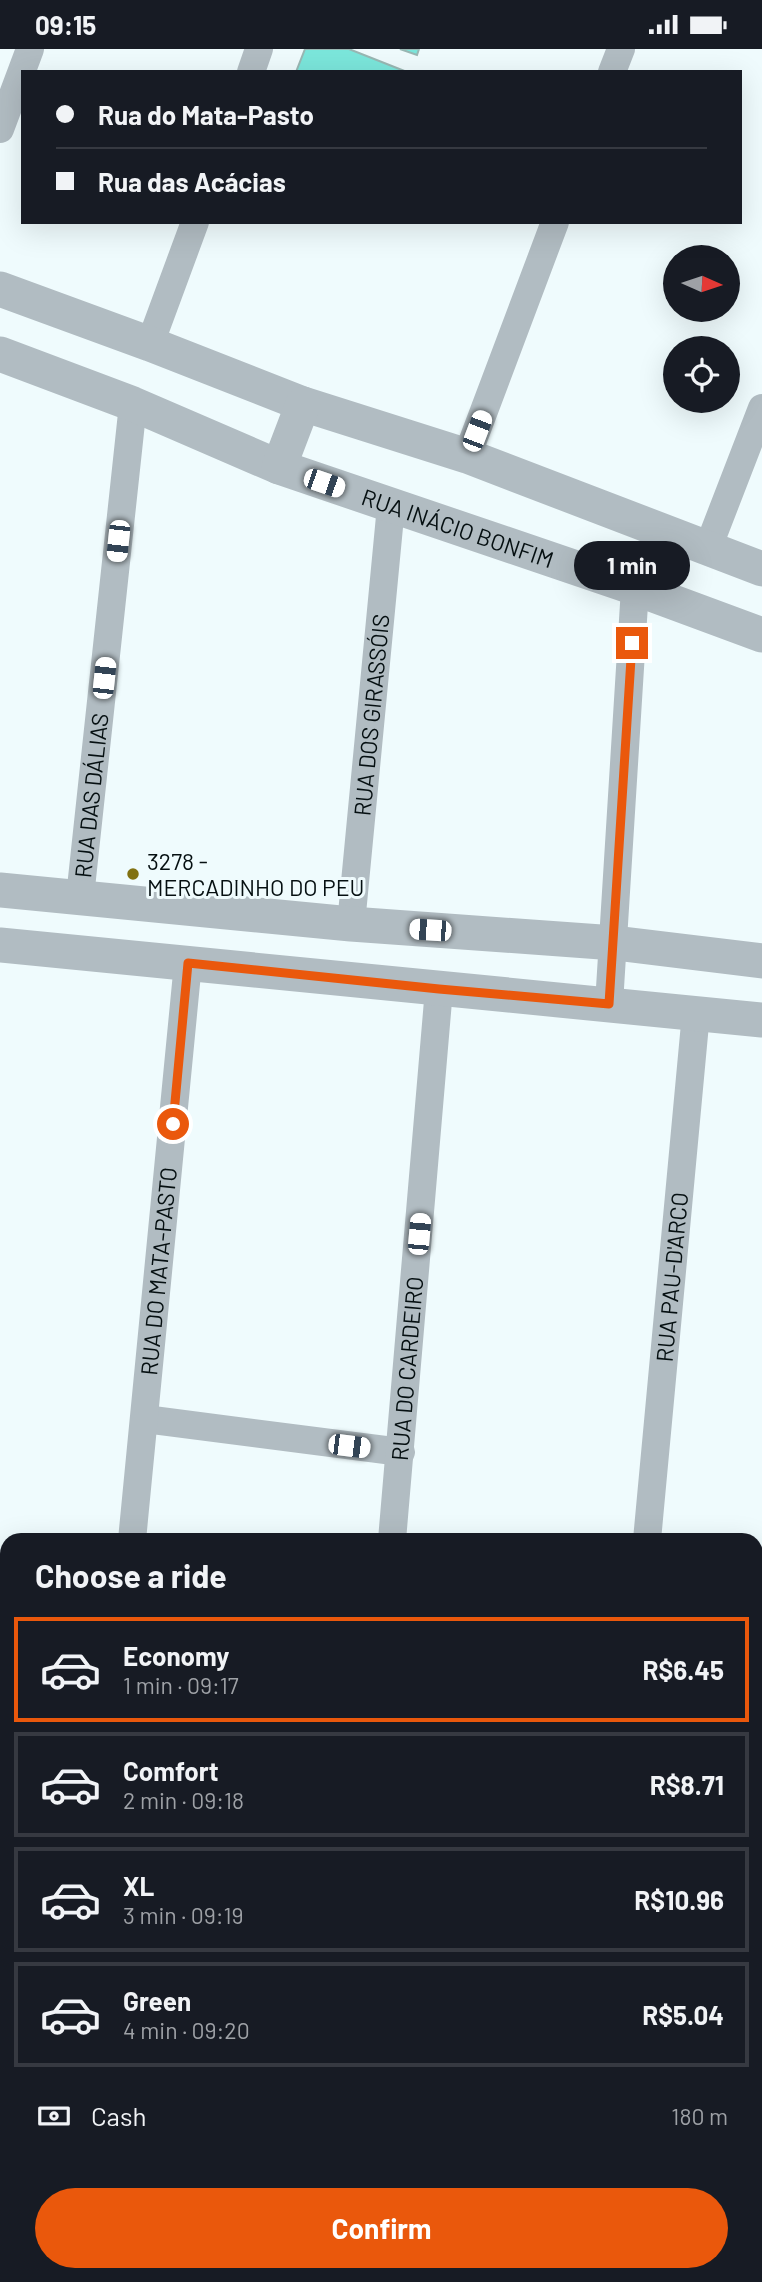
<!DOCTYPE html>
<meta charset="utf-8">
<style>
:root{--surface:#171b24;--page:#20242c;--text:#f1f3f6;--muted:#9ea1a6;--line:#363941;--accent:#ea580c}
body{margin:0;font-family:Barlow,sans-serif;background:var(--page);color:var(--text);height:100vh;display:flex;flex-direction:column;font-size:26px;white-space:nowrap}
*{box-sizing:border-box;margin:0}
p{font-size:23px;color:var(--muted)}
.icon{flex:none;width:38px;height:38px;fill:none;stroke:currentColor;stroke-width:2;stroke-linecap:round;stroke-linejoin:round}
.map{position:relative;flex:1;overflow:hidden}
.sheet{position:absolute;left:0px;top:1484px;width:763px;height:749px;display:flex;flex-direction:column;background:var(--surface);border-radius:21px 21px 0 0;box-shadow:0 7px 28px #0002}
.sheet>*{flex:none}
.top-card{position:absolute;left:21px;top:21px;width:721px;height:154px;border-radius:0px;box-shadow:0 7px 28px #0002;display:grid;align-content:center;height:154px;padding:0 35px;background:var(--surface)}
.needle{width:46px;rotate:93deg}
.fabs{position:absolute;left:663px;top:196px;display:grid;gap:14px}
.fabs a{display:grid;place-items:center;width:77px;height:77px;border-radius:50%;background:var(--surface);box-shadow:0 7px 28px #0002;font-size:35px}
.end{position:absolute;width:32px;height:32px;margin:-16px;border:9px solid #ea580c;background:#fff;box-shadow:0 0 0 4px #fff}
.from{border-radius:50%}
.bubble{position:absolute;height:49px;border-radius:24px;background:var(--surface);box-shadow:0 7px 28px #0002;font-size:23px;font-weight:700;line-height:49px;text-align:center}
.car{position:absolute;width:21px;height:42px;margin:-21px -10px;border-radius:9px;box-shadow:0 0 5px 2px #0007;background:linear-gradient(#fff 24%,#345 0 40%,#fff 0 76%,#345 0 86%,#fff 0)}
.top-card b{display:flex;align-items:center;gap:24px;height:66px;font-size:26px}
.top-card b+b{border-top:2px solid var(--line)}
.top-card i{width:18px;height:18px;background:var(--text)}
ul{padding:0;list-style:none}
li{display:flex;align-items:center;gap:21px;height:105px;margin:0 14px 10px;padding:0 21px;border:4px solid var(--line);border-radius:0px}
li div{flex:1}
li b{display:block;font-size:26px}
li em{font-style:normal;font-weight:700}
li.on{border-color:var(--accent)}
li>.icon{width:63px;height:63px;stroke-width:1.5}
h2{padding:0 35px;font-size:32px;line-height:84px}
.pay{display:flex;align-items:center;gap:18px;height:77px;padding:0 35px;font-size:26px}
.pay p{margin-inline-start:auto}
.primary-button{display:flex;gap:14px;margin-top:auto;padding:14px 35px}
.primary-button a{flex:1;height:80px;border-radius:42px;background:var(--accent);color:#fff;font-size:28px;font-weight:700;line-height:80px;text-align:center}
.status{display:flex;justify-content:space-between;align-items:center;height:49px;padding:0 35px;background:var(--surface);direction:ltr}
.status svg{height:19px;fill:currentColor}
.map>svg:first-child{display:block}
</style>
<div class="status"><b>09:15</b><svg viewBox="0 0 49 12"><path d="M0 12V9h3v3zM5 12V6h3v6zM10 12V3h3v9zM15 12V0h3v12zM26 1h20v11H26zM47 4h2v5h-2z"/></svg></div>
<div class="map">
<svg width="762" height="2233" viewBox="0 0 762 2233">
<rect width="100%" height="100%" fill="#effbfd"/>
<path fill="#b2efd3" d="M282 2226H511L510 2233H281Z"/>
<path fill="#7be6db" stroke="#99b7b3" stroke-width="2" d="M305 0H349L407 23H296Z
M400 0H419L417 6Z
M7 2141V2176L0 2182V2147Z
M7 2212V2226H45L38 2233H0V2218Z"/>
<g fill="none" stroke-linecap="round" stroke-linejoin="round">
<g stroke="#b1bcc2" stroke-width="28">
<path d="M251 23 259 0"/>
<path d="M612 23 621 0"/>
<path d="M0 80 30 0"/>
<path d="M150 295 195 173"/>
<path d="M467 407 555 173"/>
<path d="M708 499 762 359"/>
<path id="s1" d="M80 848 133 355"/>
<path id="s2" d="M351 875 391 457"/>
<path d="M609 955 635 539"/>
<path d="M145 1370 401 1403"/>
<path id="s3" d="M132 1491 188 914"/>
<path id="s4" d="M392 1491 439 940"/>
<path id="s5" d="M647 1491 696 964"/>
<path d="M0 1570 7 1571"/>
<path d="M756 1751 762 1752"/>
<path d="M0 2047 7 2048"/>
<path d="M579 2233 580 2226"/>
</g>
<g stroke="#b1bcc2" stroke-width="35">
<path d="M0 240 150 295 303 355 467 407 762 520"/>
<path id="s6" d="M0 305 133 355 279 418 635 539 762 586"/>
<path d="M279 418 303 355"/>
<path d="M0 841 351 875 615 894 762 912"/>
<path d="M0 896 762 971"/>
</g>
</g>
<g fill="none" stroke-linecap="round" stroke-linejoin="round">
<path stroke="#ea580c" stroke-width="9" d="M173 1075 188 914 439 940 609 955 632 594"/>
</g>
<circle fill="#817111" stroke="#effbfd" stroke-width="2.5" cx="133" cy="825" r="7"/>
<g text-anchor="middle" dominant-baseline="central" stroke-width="6" stroke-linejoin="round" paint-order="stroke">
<g font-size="23" fill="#050f11" stroke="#effbfd">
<text stroke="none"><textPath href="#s6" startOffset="490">RUA INÁCIO BONFIM</textPath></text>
<text stroke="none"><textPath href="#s2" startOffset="210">RUA DOS GIRASSÓIS</textPath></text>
<text stroke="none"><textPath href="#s1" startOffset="102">RUA DAS DÁLIAS</textPath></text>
<text stroke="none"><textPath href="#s3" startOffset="270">RUA DO MATA-PASTO</textPath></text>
<text stroke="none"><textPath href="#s5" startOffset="264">RUA PAU-D'ARCO</textPath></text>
<text stroke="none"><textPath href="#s4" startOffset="172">RUA DO CARDEIRO</textPath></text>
</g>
<g font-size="23" fill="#050f11" stroke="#effbfd" text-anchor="start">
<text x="147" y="812">3278 -<tspan x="147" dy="26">MERCADINHO DO PEU</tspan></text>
</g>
</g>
</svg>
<div class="fabs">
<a><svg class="needle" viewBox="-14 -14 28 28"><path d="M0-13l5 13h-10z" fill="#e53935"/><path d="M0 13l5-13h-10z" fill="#9ea1a6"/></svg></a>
<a><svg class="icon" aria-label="locate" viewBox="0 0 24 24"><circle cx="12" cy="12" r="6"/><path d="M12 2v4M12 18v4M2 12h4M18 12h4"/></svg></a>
</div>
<i class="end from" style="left:173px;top:1075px"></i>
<i class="end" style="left:632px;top:594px"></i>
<div class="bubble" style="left:574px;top:492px;width:116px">1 min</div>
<i class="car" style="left:477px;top:382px;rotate:21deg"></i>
<i class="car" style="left:324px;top:434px;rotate:109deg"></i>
<i class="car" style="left:118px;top:492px;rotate:186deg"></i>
<i class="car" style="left:104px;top:629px;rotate:6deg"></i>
<i class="car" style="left:430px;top:881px;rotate:274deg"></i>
<i class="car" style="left:419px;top:1185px;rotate:5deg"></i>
<i class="car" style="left:349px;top:1397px;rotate:97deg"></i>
<div class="top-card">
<b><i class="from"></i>Rua do Mata-Pasto</b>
<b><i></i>Rua das Acácias</b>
</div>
<section class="sheet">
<h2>Choose a ride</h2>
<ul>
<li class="on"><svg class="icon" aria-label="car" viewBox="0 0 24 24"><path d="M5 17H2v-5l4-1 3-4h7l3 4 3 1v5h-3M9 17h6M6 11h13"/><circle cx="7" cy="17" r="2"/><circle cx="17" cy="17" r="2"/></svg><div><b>Economy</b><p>1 min · 09:17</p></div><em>R$6.45</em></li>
<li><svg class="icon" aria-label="car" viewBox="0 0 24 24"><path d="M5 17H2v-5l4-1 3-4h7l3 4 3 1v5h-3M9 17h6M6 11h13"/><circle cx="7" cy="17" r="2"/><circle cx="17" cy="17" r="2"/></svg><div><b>Comfort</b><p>2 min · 09:18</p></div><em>R$8.71</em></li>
<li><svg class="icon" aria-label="car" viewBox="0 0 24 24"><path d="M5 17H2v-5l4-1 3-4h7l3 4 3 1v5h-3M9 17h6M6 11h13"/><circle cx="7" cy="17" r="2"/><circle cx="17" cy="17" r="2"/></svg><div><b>XL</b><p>3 min · 09:19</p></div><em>R$10.96</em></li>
<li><svg class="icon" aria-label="car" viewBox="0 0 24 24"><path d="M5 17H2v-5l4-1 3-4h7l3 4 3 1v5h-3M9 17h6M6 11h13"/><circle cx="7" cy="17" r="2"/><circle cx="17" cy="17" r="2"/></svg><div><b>Green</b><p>4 min · 09:20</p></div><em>R$5.04</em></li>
</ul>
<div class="pay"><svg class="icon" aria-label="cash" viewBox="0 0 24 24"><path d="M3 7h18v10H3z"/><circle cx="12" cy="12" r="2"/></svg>Cash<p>180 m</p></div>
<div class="primary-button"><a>Confirm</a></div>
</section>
</div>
